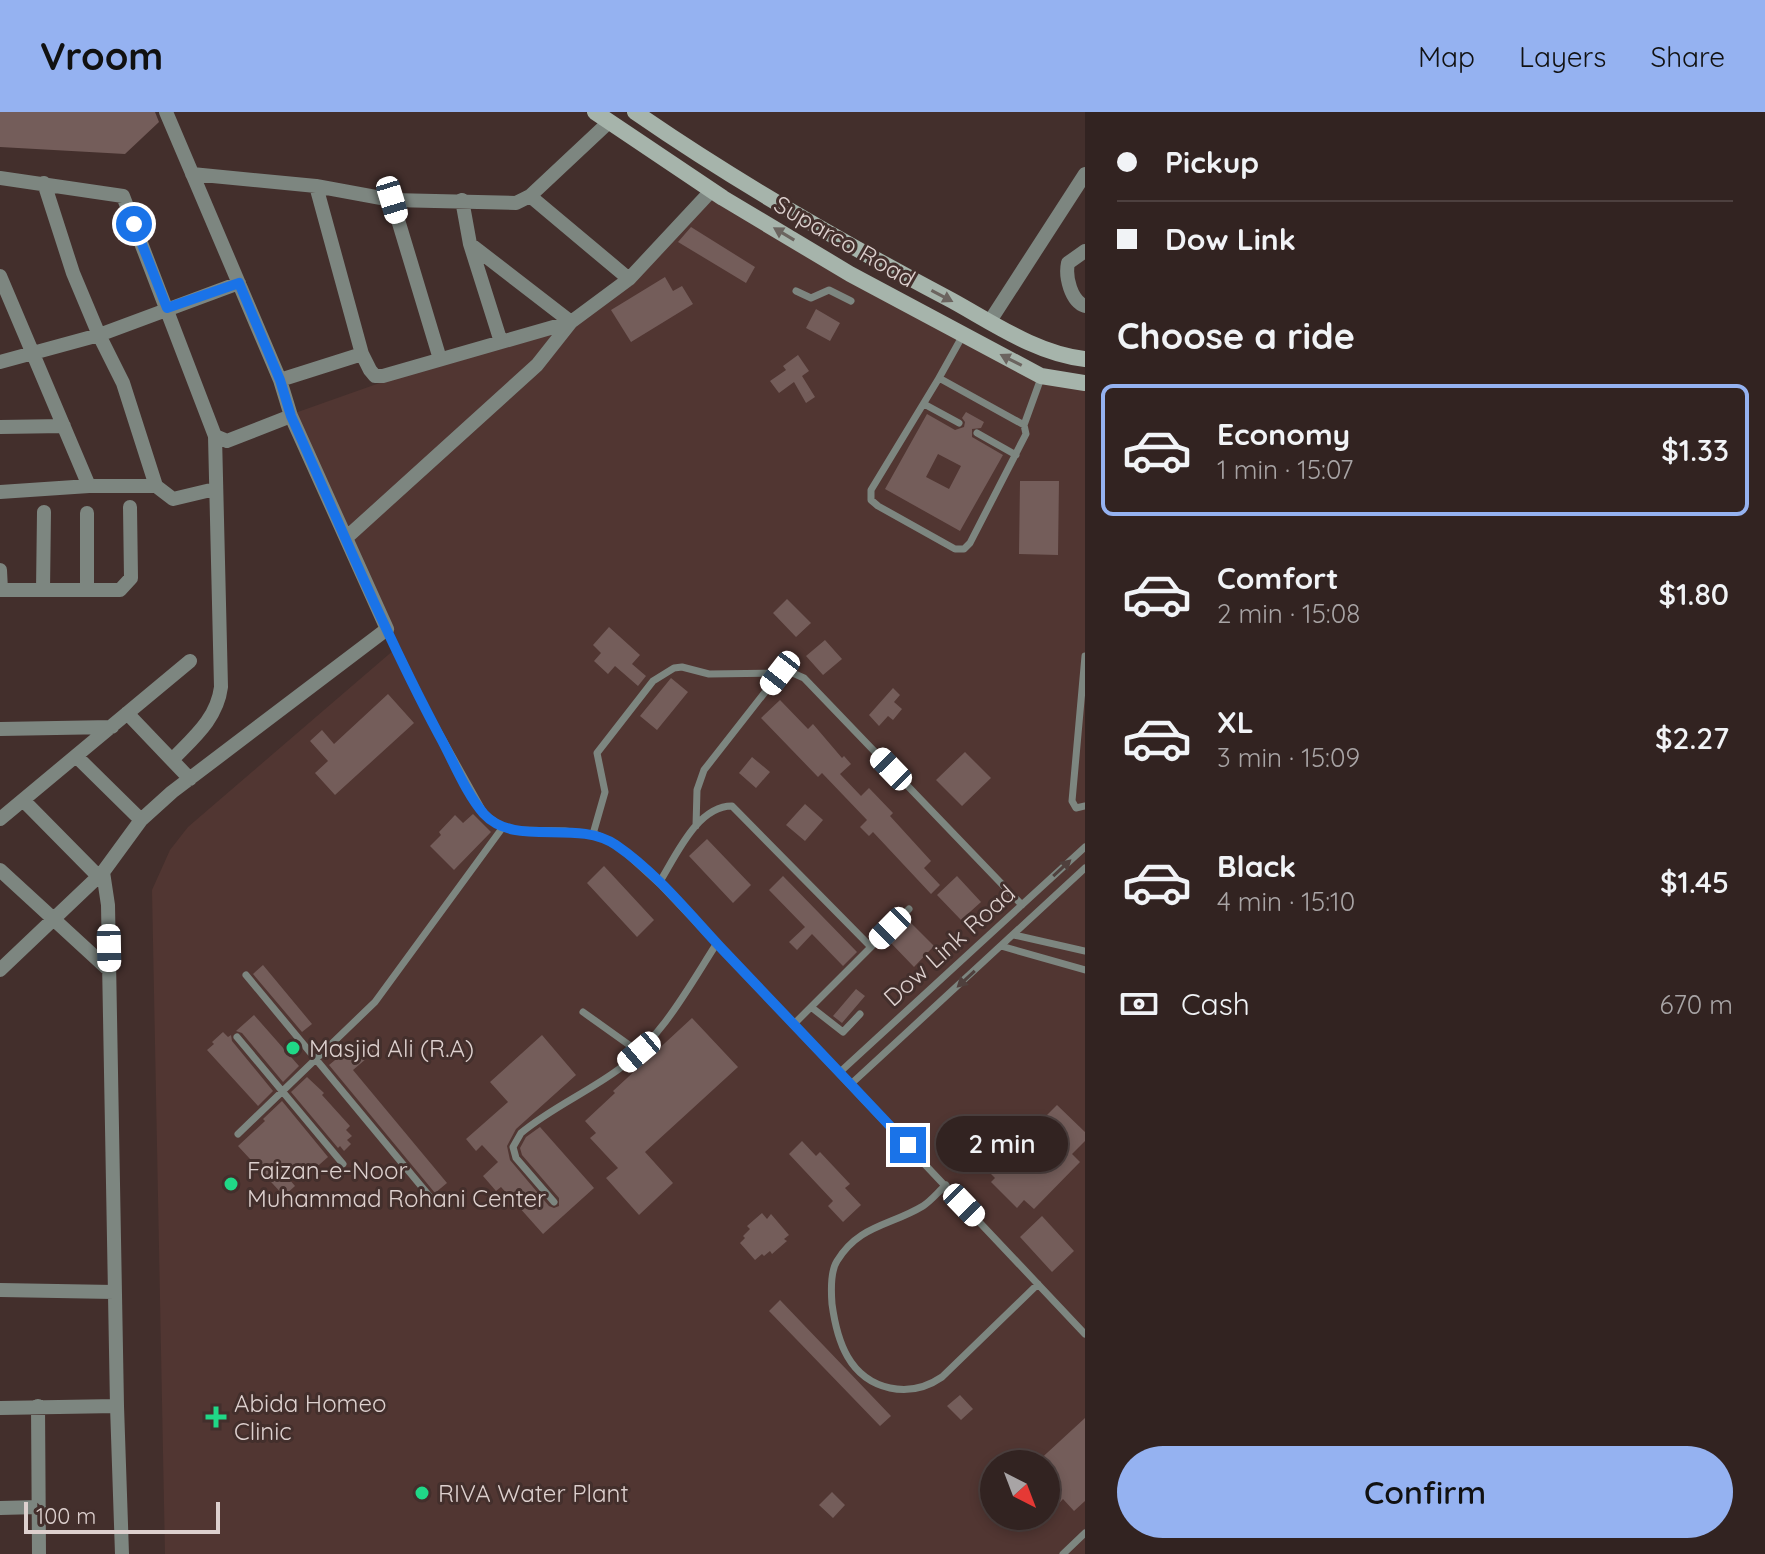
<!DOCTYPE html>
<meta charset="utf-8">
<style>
:root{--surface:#322321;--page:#3d2f2e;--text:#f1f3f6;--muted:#a8a4a5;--line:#4d403f;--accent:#95b2f1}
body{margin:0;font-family:Quicksand,sans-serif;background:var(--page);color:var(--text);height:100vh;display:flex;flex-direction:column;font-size:30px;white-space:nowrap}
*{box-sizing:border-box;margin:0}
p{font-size:26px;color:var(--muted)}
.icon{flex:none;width:44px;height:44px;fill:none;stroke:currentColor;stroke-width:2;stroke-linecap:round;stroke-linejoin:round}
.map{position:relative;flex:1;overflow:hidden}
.sheet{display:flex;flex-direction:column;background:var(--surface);width:680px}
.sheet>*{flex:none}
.guide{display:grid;align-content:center;height:176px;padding:0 32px;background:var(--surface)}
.needle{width:52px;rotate:138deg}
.tools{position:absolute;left:980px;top:1338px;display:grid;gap:16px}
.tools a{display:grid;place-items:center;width:80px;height:80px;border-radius:50%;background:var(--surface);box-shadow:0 4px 12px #0003,0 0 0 2px var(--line);font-size:40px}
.scale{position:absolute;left:24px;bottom:20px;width:196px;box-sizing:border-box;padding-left:8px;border:4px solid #ddd0ce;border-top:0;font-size:22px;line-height:28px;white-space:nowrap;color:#ddd0ce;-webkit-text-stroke:6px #432f2c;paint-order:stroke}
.end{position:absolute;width:36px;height:36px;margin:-18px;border:10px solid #1a73e8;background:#fff;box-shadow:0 0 0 4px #fff}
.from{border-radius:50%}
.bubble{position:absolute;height:56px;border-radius:28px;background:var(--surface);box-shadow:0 4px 12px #0003,0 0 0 2px var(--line);font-size:26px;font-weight:600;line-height:56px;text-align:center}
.car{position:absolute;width:24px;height:48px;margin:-24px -12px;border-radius:10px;box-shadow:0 0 6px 2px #0007;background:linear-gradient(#fff 24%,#345 0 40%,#fff 0 76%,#345 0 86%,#fff 0)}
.guide b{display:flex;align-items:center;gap:28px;height:76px;font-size:30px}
.guide b+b{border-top:2px solid var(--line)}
.guide i{width:20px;height:20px;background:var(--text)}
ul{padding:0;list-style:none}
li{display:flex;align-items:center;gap:24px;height:132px;margin:0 16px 12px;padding:0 16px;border:4px solid transparent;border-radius:12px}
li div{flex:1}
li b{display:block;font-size:30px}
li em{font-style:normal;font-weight:600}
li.selected{border-color:var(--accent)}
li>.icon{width:72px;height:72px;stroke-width:1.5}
h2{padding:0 32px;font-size:36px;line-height:96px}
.pay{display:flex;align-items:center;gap:20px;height:88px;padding:0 32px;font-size:30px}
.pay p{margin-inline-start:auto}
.button{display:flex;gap:16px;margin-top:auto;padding:16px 32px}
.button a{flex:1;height:92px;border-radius:48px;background:var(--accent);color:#111;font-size:32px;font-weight:600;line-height:92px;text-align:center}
header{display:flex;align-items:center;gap:48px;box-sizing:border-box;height:112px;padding:0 40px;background:var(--accent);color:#111}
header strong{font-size:38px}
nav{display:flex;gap:44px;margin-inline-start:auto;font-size:28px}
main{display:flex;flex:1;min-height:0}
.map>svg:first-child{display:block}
</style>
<header>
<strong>Vroom</strong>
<nav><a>Map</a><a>Layers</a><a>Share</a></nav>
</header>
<main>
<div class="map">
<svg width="1085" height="1442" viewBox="0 0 1085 1442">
<rect width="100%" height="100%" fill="#432f2c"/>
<path fill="#513632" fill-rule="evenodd" d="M714 82 1042 265 1085 267V1442H165L152 778 170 738 188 715 395 537 295 301 501 228 567 209 629 167ZM994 1352H1046V1404H994Z"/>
<path fill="#745d5a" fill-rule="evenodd" d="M0 0H155L159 10 125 42 0 35Z
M691 115 755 155 746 171 678 130Z
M665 165 673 179 682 174 693 192 631 230 611 198Z
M816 197 840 211 830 229 806 216Z
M798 243 809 259 802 264 815 285 806 291 794 270 779 281 770 269 786 258 783 254Z
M966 300 984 310 981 316 972 317V325L1003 343 960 419 885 377 927 302 955 318 964 315 965 310 962 306ZM938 342 961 354 949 377 926 365Z
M1020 369H1059L1058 443 1019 442Z
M787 487 811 511 796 525 773 501Z
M609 515 640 543 632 552 646 564 638 574 615 554 608 562 594 549 601 541 593 533Z
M825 528 842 547 823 563 806 544Z
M671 566 688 580 657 618 640 604Z
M893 576 900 583 894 590 902 597 893 608 888 604 879 614 869 603Z
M388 582 414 611 335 683 315 661 328 649 310 629 322 618 334 632Z
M780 588 808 617 813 612 842 646 844 644 851 652 840 662 861 684 869 676 893 701 890 704 931 749 924 756 940 773 931 782 873 720 869 724 860 715 867 708 822 661 818 665 761 606Z
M965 640 991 666 962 694 936 668Z
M752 645 770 660 756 676 739 661Z
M805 692 823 708 805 729 786 713Z
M473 702 491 720 454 758 430 734 441 723 439 720 455 703 463 711Z
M707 727 751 773 733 791 689 744Z
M604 754 654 808 637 825 587 771Z
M783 764 857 840 843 854 812 822 797 838 789 830 805 815 769 778Z
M957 764 981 790 961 808 937 783Z
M909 809 934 834 914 855 889 829Z
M263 853 312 912 302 920 253 862Z
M856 877 865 884 842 911 833 904Z
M254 903 299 954 283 970 242 921 236 919Z
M692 906 738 955 645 1040 673 1071 639 1103 606 1066 618 1056 590 1026 596 1021 585 1009 615 981 613 979Z
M223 920 228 925 231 923 232 929 273 979 258 994 207 938 214 932 212 930Z
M542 923 576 963 516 1017 507 1034 510 1048 549 1094 554 1096 559 1094V1086L522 1043 520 1036 526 1025 540 1015 594 1076 543 1122 501 1075 496 1079 483 1064 498 1050 482 1033 476 1039 466 1027 508 990 490 970Z
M362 926 374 940 353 958 447 1071 435 1081 329 953Z
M307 965 324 981 322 983 350 1014 346 1018 352 1024 347 1028 351 1032 344 1039 340 1034 338 1036 291 980Z
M282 989 328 1045 311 1060 305 1053 289 1067 295 1074 284 1084 238 1034 265 1009 263 1007Z
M1057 993 1085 1020V1029L1072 1042 1080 1050 1034 1097 1024 1088 1017 1096 991 1070 995 1066 978 1049 1017 1009 1022 1013 1033 1002 1041 1009Z
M802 1029 816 1044 820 1040 850 1072 845 1076 861 1093 843 1110 828 1094 833 1089 789 1042Z
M762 1101 767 1107 771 1102 789 1123 784 1127 787 1129 772 1142 770 1139 764 1144 762 1142 755 1148 740 1131 745 1126 743 1124 750 1117 747 1114Z
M1042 1104 1074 1139 1052 1160 1020 1125Z
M780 1188 891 1304 880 1314 769 1199Z
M960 1283 973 1297 961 1308 947 1294Z
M1085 1306V1389L1074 1399 1063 1387 1046 1405V1380L1051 1374 1046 1368V1352H1035Z
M832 1380 845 1393 833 1406 819 1393Z"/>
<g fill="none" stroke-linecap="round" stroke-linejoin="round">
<path stroke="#7d8680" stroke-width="7" d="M796 179 811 186 829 178 851 189
M963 223 939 266 1024 313 1041 266
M939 266 871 378V388L878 394 955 437H964L970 431 1026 322 1024 313
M924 292 959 311
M977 321 1016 343
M387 517 428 601 485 703 503 715 516 718 565 719 597 723 616 732 662 774 1085 1222
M1085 544 1072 689 1076 696 1085 694
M696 714 697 678 704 658 780 561 788 559 804 566 1022 793
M593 722 605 680 597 641 653 569 674 556 682 555 709 562 780 561
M659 771C676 744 697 694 732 694L871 835
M1014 823 1085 839
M1001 834 1085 858
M246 863 431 1086
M811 895 843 920 860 902
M583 900 639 940
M794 912 909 797
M237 925 343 1052
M840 960 1085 735
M851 972 1085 756
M238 1022 375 890 503 715
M946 1073C938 1080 931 1089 923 1094 890 1114 859 1113 837 1149 830 1160 831 1179 832 1192 837 1229 849 1267 890 1276 909 1280 926 1276 942 1265L1038 1172
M554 1090 516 1046 513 1035 521 1021C551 996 588 980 619 957 663 924 688 876 717 831
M1063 1442 1085 1421"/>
<path stroke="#7d8680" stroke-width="14" d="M192 62 316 74 392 88 516 91 530 84 609 10
M0 66 123 84 215 324 221 575C217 607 193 626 172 648
M44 71 73 161 99 223 123 271 156 374 173 387 215 377
M530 84 629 167
M392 88 440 247
M462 88 470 132 501 230
M1085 139 1068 151C1065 165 1071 189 1085 194
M0 164 89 374
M990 209 1085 62
M362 242 370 258 375 264H383L571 210 629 167 712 78
M0 250 99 223 239 171
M280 268 362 242 316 74
M0 315 64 314
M215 324 227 329 291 304
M0 380 89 374H156
M346 426 537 253 571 210 470 132
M0 458 1 478
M87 477V401
M0 478H120L131 466 130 395
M43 478 44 400
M127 601 190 667
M0 617 112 615
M76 644 141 708
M23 688 98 764
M0 707 190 549
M0 758 109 858
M0 858 103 760
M0 1178 114 1180
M38 1294 39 1442
M117 1294 108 793 103 760 141 708 172 680 387 517 291 304 280 268 166 0
M0 1296 117 1294 122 1442
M0 1396 39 1395"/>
<path stroke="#a6b4ab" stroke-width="16" d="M595 0 723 86 850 162 1041 264 1085 271
M635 0C736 70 843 131 951 188 993 211 1037 242 1085 247"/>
</g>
<defs><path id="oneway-solid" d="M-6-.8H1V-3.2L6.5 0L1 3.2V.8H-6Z" transform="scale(2)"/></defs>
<g fill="#6b645f">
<use href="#oneway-solid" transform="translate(784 122) rotate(-149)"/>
<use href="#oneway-solid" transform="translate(942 184) rotate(28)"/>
<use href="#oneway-solid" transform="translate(1011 248) rotate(-153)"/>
</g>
<g fill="#4f403d">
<use href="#oneway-solid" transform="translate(1062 756) rotate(-43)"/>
<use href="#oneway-solid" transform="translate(966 867) rotate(137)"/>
</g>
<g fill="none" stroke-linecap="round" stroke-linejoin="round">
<path stroke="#1a73e8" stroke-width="10" d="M134 112 167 196 239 171 280 268 291 304C339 410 384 520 439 623 453 648 465 680 484 702 515 736 577 706 616 733 657 761 691 804 724 839 786 904 847 968 908 1033"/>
</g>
<g fill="#20d887" stroke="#432f2c" stroke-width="3">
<circle cx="293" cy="936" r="8"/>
<circle cx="231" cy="1072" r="8"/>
<path d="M212 1293h8v8h8v8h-8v8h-8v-8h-8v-8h8z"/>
<circle cx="422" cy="1381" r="8"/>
</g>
<g text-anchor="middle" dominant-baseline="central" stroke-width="6" stroke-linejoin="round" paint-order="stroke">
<g font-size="24" fill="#ddd0ce" stroke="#432f2c">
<text transform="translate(845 129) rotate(30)">Suparco Road</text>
<text transform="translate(949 833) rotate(-42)">Dow Link Road</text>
</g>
<g font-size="24" fill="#ddd0ce" stroke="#432f2c" text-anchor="start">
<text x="309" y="936">Masjid Ali (R.A)</text>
<text x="247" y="1058">Faizan-e-Noor<tspan x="247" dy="28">Muhammad Rohani Center</tspan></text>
<text x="234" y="1291">Abida Homeo<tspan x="234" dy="28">Clinic</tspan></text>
<text x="438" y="1381">RIVA Water Plant</text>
</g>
</g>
</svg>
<div class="tools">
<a><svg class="needle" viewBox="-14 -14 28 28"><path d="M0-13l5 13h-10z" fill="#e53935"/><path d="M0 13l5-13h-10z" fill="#a8a4a5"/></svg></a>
</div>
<div class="scale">100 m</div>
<i class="end from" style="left:134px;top:112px"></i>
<i class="end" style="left:908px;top:1033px"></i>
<div class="bubble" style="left:936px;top:1004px;width:132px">2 min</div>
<i class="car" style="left:392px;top:88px;rotate:163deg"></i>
<i class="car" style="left:780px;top:561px;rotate:218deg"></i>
<i class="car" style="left:891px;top:657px;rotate:316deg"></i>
<i class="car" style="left:890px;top:816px;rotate:225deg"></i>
<i class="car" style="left:109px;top:836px;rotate:179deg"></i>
<i class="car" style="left:639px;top:940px;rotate:230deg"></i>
<i class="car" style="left:964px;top:1093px;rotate:136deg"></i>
</div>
<section class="sheet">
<div class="guide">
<b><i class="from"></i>Pickup</b>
<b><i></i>Dow Link</b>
</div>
<h2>Choose a ride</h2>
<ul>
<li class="selected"><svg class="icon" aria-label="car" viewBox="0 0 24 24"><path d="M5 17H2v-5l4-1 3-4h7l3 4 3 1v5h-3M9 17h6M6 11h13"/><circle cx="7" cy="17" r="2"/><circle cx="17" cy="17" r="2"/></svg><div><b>Economy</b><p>1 min · 15:07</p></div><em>$1.33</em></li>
<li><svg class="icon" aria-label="car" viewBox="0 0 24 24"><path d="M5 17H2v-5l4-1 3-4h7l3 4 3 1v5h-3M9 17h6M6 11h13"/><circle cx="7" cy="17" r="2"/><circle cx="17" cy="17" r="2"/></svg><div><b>Comfort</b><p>2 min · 15:08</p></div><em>$1.80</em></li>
<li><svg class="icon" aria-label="car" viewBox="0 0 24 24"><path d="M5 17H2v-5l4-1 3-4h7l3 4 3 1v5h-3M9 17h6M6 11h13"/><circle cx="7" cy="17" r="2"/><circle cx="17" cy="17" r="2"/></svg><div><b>XL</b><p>3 min · 15:09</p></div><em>$2.27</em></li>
<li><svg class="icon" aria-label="car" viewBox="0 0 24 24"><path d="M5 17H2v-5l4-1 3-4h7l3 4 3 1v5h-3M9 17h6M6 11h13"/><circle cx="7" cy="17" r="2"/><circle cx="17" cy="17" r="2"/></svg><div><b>Black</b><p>4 min · 15:10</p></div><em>$1.45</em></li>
</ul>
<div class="pay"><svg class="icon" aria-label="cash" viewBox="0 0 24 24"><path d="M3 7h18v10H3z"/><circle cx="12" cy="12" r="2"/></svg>Cash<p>670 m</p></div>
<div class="button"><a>Confirm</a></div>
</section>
</main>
